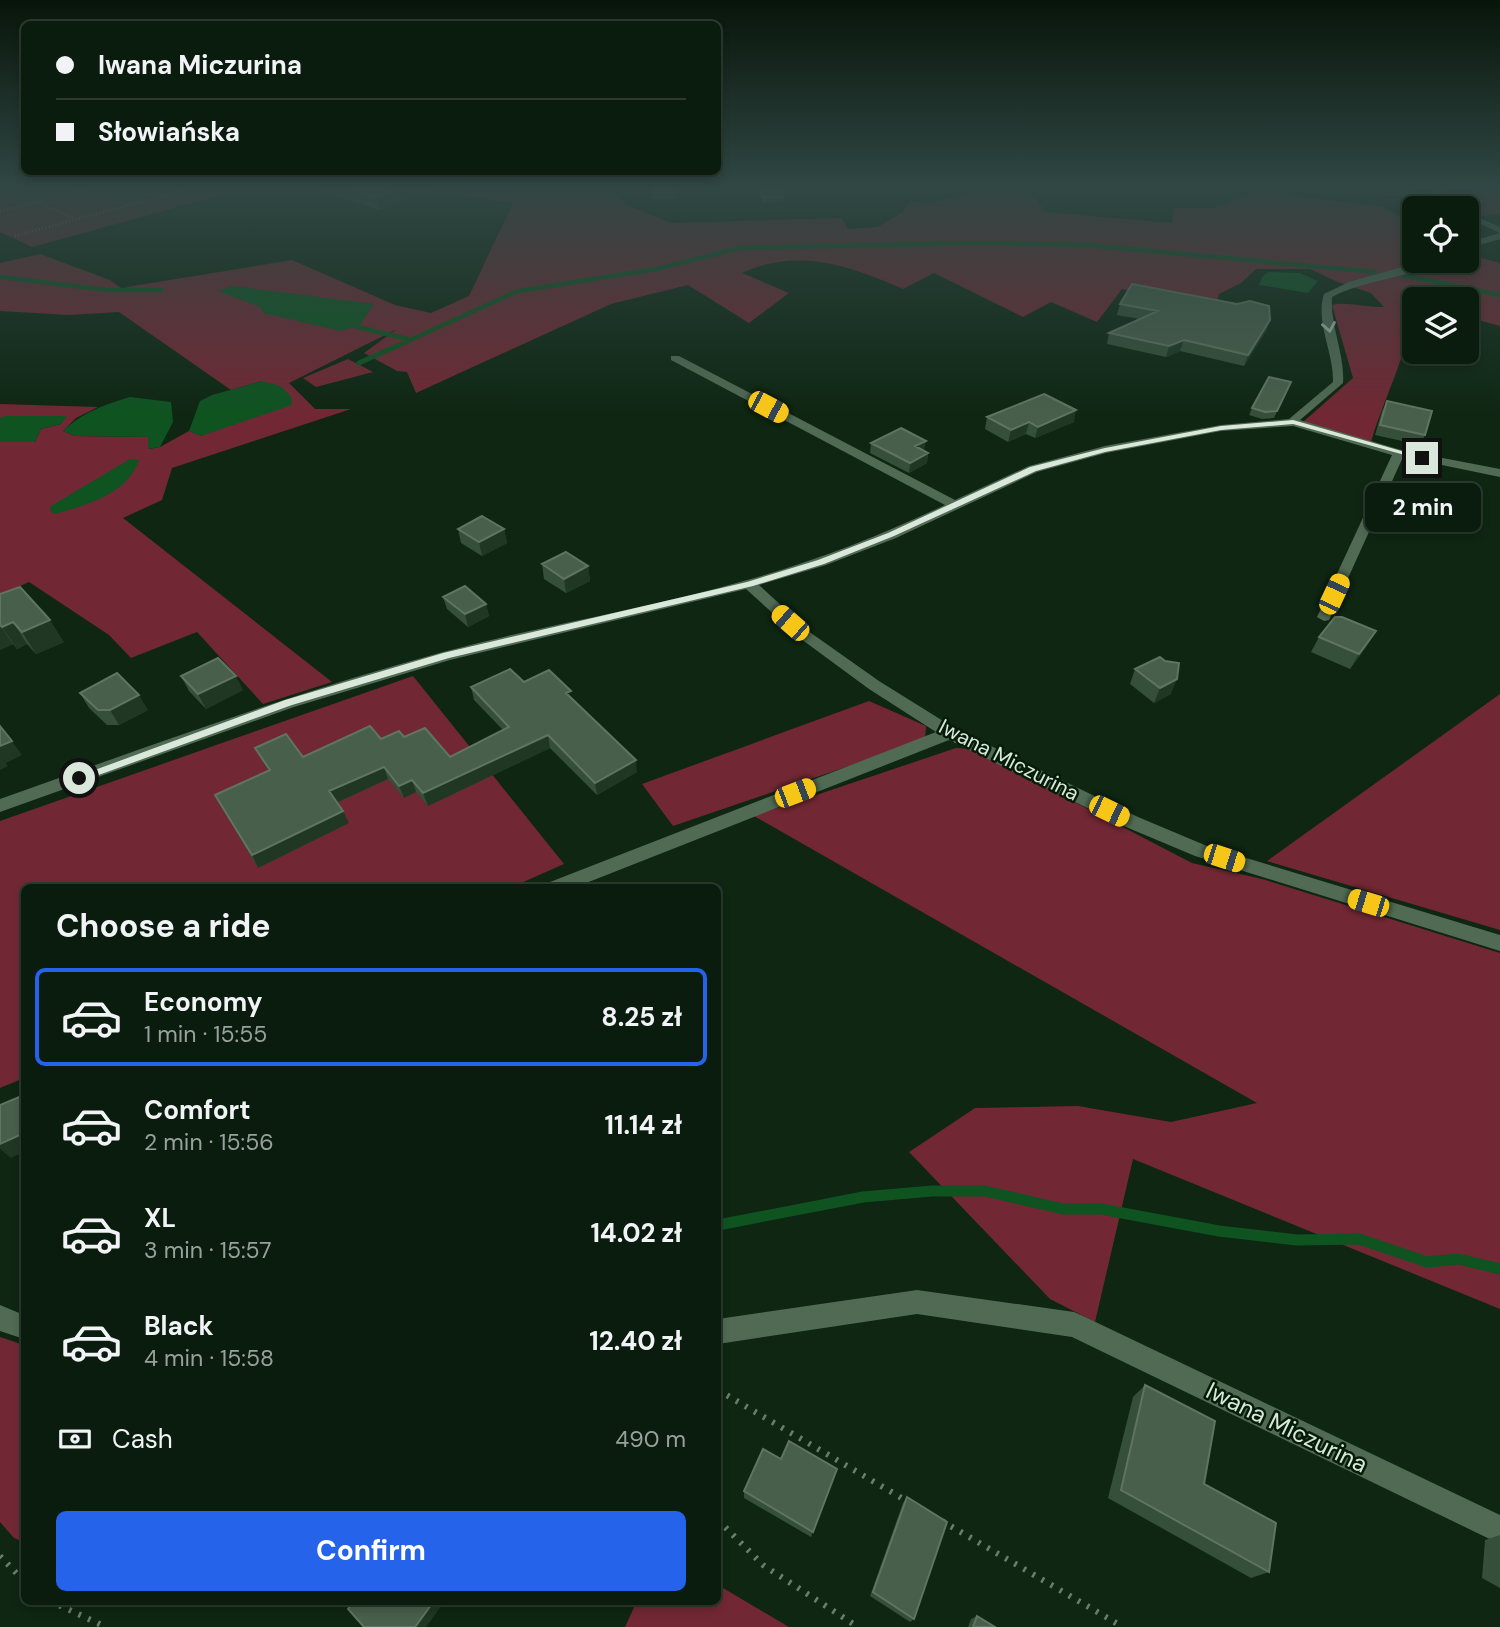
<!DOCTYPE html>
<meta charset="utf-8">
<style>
:root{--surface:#0a1c0e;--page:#18291c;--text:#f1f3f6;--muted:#99a19e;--line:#2a3a2e;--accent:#2563eb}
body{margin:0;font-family:"DM Sans",sans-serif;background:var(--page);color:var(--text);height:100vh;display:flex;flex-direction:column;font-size:26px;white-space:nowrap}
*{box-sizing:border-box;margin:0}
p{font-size:23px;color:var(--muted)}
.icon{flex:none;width:38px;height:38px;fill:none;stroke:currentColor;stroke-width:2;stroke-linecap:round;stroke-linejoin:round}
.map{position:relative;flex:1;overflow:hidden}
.panel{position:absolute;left:21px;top:884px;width:700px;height:721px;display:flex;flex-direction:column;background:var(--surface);border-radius:10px;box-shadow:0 4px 10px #0003,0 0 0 2px var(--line)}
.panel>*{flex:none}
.banner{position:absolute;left:21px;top:21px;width:700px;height:154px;border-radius:10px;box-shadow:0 4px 10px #0003,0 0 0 2px var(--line);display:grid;align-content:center;height:154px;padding:0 35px;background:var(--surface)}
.tools{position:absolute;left:1402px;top:196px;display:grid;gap:14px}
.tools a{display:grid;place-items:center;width:77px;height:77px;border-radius:10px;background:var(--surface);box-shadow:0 4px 10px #0003,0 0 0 2px var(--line);font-size:35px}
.end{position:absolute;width:32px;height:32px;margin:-16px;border:9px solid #dae8db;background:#111;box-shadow:0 0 0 4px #111}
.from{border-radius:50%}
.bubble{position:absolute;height:49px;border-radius:10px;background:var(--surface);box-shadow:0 4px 10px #0003,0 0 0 2px var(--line);font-size:23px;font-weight:700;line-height:49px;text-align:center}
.car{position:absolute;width:21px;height:42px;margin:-21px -10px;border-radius:9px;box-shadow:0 0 5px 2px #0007;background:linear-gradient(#f5c518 24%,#345 0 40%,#f5c518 0 76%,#345 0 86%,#f5c518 0)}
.banner b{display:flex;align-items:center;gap:24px;height:66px;font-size:26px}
.banner b+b{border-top:2px solid var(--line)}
.banner i{width:18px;height:18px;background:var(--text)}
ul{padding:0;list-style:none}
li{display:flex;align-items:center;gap:21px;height:98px;margin:0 14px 10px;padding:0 21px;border:4px solid transparent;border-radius:10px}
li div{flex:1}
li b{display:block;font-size:26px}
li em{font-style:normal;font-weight:700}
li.current{border-color:var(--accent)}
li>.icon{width:63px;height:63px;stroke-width:1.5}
h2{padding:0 35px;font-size:32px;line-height:84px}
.pay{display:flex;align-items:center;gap:18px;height:77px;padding:0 35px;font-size:26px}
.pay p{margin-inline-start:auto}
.action{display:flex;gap:14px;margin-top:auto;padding:14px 35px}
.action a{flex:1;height:80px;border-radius:10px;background:var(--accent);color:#fff;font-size:28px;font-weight:700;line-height:80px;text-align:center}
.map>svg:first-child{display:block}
</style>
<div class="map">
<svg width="1500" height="1627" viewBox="0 0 1500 1627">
<rect width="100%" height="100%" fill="#0e2612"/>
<path fill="#712834" d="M0 187H251L32 247 0 232Z
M464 187H608L627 205 671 223 842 218 848 229 878 227 904 211 910 201 926 204 984 190 1031 193 1046 212 1172 223 1174 208H1213L1257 191 1383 207 1414 224V261H1466L1467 254 1500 263V326L1467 317 1466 299H1414C1414 340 1383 400 1371 442L1303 422 1353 378 1332 305C1344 301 1369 308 1384 307L1371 293 1338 282 1310 269H1256L1241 283 1219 294 1215 307 1122 289 1097 322 1051 302 1023 317 934 273 903 289C851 266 797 247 742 273L789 293 749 323 688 285 611 304 416 393 407 372 397 371 364 353 397 329 289 383 315 409H351L172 468 162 500 123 518 332 682 263 704 197 632 131 658 109 635 29 582 0 595V442H35L41 429 61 424 66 416 0 418V404L98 407 76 418 63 431 75 436 148 437 149 449 160 447 189 431 202 436 262 381 231 390 119 312 69 315 0 311V263L40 254 110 280 125 291 127 287 292 260 395 305 431 313 469 296 513 203 461 196Z
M1444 187H1500V214L1476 217 1467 211 1466 208 1449 202 1443 195Z
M348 359 373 372 316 387 303 378Z
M413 676 564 864 512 887H24V1078L0 1088V821Z
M1500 694V930L1267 861Z
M869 701 926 726 925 740 673 826 642 784Z
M956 748 972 749 1192 863 1262 879 1500 953V1309L1133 1159 1095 1322 1050 1299 909 1152 975 1108 1078 1106 1171 1122 1257 1103 754 816Z
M0 1337 24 1345V1542L14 1538 0 1522Z
M718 1585 789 1627H625L637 1601H718Z"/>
<path fill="#0f5321" d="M1268 272 1300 273 1318 281 1308 293 1259 285 1262 277Z
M232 286 374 304 359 326 340 331 263 313 260 307 218 291Z
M262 381 280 386 291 396 292 405 201 436 189 431 200 401 212 395Z
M130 397 171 402 173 422 160 447 148 449V437L75 436 63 431C83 412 104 405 130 397Z
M5 416H67L61 424 41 429 35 442H0V418Z
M130 459 139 460C127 495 86 505 55 514L50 511 51 506Z"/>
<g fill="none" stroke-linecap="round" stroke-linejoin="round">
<path stroke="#0f5321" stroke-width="4.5" d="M1396 274 1500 295
M0 277 107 290H161
M357 327 408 339
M395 347 518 291 657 269 739 248 974 243 1087 245 1375 272"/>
<path stroke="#0f5321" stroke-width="5" d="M359 363 399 345"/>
<path stroke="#0f5321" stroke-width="11" d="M718 1225 863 1197 932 1191H985L1063 1209H1101L1219 1231 1297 1240 1359 1239 1427 1262 1458 1259 1500 1269"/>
<path stroke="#6b7e6d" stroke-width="2.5" stroke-dasharray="1 2.5" stroke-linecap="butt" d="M1 187 75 219
M0 211 94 187
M15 236 195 187"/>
<path stroke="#6b7e6d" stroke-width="6" stroke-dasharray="2.5 8" stroke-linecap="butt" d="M718 1390 910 1503
M718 1520 763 1565 858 1627
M942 1521 1123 1627
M0 1556 24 1581
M50 1601 106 1627"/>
<path fill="#506a53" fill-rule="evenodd" d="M1433 187H1441V193L1460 208H1451L1434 196Z
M1466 212 1500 227V233L1466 217Z
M1500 233V239L1466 249V243Z
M1423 261H1436C1412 278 1363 280 1332 297 1330 327 1345 354 1343 383L1300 420 1401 450 1500 469V477L1403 457 1329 620 1324 621 1317 617 1392 455 1293 426 1221 431 1106 453 1037 472 896 538 826 565 759 585 811 633 879 681 956 729 1138 817 1207 846 1500 935V951L1195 856 1126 827 949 740 576 887H548L550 882 936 732 869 689 801 639 746 589 450 660 294 707 0 812V799C147 747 292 693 443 652 543 625 647 609 747 580 816 561 881 535 945 505L671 360V356H679L955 500 1029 466 1105 446 1221 425 1289 419 1333 382C1334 353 1315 322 1324 294L1349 282Z
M917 1290 1074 1312 1083 1316 1500 1515V1544L1072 1337 917 1314 718 1344V1319Z
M0 1305 24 1315V1339L0 1331Z"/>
</g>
<path fill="#364f3a" d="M308 187H432V191L379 210Z
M678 187 676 199H652V193Z
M759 187H780L783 197V202L762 203Z
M1297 187H1413L1416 189 1413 197 1301 192Z
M1120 304 1270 320 1266 331 1244 366 1180 351 1166 357 1107 344 1109 333 1140 319 1117 315Z
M1291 382 1274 418 1262 419 1249 415 1252 408Z
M1387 401 1425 435 1420 445 1375 435 1382 411Z
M987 417 1074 422 1035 438 1026 434 1008 442 985 429Z
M871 443 924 451 928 453 927 463 909 473 870 453Z
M458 529H504L507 543 482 556 461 543Z
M542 564 588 566 590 581 566 593 544 579Z
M0 594 64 642 36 654 27 644 17 649 13 644 0 650Z
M443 597 486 604 489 616 468 627 447 609Z
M1319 637 1367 646 1350 669 1311 652Z
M1135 669 1171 694 1154 703 1130 684Z
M181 676 243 690 206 709 189 691Z
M524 682 572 699 637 772 597 795 550 748 428 806 416 792 404 798 388 779 337 803 349 823 258 868 222 808 269 771 262 761 255 748 303 757 381 739 404 737 450 757 503 730 474 700 471 687Z
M80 693 148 710 119 725H107L89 708Z
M1145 1385 1204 1484 1269 1572 1251 1578 1108 1498 1133 1397Z
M781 1459 835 1475 811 1537 744 1498V1491Z
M907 1497 914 1619 910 1622 870 1596 903 1503Z
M1500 1535V1588L1482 1578 1485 1540Z
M977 1616 995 1627H968L971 1619Z"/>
<path fill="#1f3723" d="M404 187H432V191L379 210 376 197Z
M1270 320 1266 331 1244 366 1248 355Z
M1184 340 1180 351 1166 357 1169 346Z
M1076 410 1074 422 1035 438 1038 427Z
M1029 422 1026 434 1008 442 1011 430Z
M926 441 924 451 915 446Z
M928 453 927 463 909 473 910 463Z
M504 529 507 543 482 556 479 542Z
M588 566 590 581 566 593 564 579Z
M486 604 489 616 468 627 465 614Z
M50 620 64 642 36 654 22 632Z
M13 622 27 644 17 649 2 627Z
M0 625 13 644 0 650Z
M1376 631 1367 646 1350 669 1359 654Z
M236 676 243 690 206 709 198 694Z
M1177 679 1171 694 1154 703 1160 688Z
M139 695 148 710 119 725 110 710Z
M548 735 550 748 428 806 423 793Z
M12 741 22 755 6 763 0 755V746Z
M0 755 8 766 0 770Z
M636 760 637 772 597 795 595 783Z
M384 767 388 779 334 804 329 791Z
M412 780 416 792 404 798 399 786Z
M343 811 349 823 258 868 252 855Z
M24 1133V1152L11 1158 0 1149V1144Z
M434 1601H445L426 1627H415Z"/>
<path fill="#485f4b" stroke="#5f7462" stroke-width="2" d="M344 187H404L376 197Z
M653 187H676L675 193H652Z
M760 187H780L783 197H762Z
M1379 187H1413L1416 189Z
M1132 284 1237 304 1250 301 1269 306 1270 320 1248 355 1184 340 1169 346 1109 333 1158 311 1120 304Z
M1269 377 1291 382 1277 411 1265 412 1252 408Z
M1044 394 1076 410 1038 427 1029 422 1011 430 987 417Z
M1387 401 1432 411 1425 435 1380 425Z
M901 428 926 441 915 446 928 453 910 463 871 443Z
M482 516 504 529 479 542 458 529Z
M566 552 588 566 564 579 542 564Z
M465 586 486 604 465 614 443 597Z
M20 587 50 620 22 632 13 622 2 627 0 625V594Z
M1335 617H1342L1376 631 1359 654 1319 637Z
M1160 657 1165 661 1179 663 1177 679 1160 688 1135 669Z
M218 658 236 676 198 694 181 676Z
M510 669 524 682 549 670 571 691 566 693 636 760 595 783 548 735 423 793 412 780 399 786 384 767 329 791 343 811 252 855 215 795 270 770 255 748 286 734 303 757 370 726 381 739 399 731 404 737 425 728 450 757 509 727 471 687Z
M117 673 139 695 110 710H98L80 693Z
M0 726 12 741 0 746Z
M24 1095V1133L0 1144V1105Z
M1145 1385 1215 1421 1204 1484 1276 1523 1269 1572 1121 1490Z
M789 1441 837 1469 813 1532 744 1491 763 1449 781 1459Z
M907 1497 947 1522 914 1619 873 1592Z
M354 1601H434L415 1627H364L348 1609Z
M977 1616 995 1627H973Z"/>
<defs><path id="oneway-chevron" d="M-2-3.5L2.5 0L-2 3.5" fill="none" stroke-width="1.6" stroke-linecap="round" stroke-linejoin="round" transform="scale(1.75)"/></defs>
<use stroke="#a3b6a5" href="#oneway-chevron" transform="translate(1329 327) rotate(80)"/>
<linearGradient id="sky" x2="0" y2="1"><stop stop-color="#08150a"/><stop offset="0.45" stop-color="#304744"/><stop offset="1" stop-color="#304744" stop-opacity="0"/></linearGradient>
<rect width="1500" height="415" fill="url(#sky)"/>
<path fill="#dae8db" d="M1293 420 1426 458 1419 459 1293 424 1221 430 1105 452 1036 471 894 536 824 564 753 586 449 658 292 705 82 781H75L73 778 285 700 443 653 747 582 818 560 888 533 1030 467 1105 448 1221 426Z"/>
<g text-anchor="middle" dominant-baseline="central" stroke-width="5" stroke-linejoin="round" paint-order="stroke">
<g font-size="21" fill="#dae8db" stroke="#051c09">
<text transform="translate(1009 760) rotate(27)">Iwana Miczurina</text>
</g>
<g font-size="24" fill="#dae8db" stroke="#051c09">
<text transform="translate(1287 1427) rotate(26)">Iwana Miczurina</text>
</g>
</g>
</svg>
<div class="tools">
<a><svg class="icon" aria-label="locate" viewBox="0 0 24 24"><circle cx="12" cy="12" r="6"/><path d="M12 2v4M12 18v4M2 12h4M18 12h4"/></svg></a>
<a><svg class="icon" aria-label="layers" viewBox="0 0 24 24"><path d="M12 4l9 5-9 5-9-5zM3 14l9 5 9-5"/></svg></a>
</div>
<i class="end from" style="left:79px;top:778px"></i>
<i class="end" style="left:1422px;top:458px"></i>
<div class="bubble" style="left:1365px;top:483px;width:116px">2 min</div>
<i class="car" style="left:768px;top:407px;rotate:118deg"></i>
<i class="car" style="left:1334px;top:594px;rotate:25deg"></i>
<i class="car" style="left:790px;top:623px;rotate:311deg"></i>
<i class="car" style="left:795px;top:793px;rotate:69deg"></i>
<i class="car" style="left:1109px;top:811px;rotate:116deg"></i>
<i class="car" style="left:1224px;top:858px;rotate:108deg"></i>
<i class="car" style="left:1368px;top:903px;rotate:287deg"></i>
<div class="banner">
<b><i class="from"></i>Iwana Miczurina</b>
<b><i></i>Słowiańska</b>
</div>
<section class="panel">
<h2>Choose a ride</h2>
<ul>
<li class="current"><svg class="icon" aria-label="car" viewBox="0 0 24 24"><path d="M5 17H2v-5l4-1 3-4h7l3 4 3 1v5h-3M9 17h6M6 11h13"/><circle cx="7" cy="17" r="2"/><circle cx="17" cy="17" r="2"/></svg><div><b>Economy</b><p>1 min · 15:55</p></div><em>8.25 zł</em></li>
<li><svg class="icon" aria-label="car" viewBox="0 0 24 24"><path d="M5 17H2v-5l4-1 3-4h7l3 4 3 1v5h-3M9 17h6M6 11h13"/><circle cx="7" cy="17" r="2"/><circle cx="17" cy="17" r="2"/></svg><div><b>Comfort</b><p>2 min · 15:56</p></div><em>11.14 zł</em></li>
<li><svg class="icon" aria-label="car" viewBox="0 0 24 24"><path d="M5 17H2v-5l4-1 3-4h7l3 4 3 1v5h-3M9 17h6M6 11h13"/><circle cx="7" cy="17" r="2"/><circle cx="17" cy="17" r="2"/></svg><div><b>XL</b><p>3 min · 15:57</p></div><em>14.02 zł</em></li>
<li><svg class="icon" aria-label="car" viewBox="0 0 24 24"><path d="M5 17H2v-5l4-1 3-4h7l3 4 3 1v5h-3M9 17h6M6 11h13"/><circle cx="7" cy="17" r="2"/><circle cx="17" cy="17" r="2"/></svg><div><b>Black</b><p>4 min · 15:58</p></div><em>12.40 zł</em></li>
</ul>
<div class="pay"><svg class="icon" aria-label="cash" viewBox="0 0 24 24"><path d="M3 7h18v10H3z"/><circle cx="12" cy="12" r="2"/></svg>Cash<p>490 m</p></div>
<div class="action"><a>Confirm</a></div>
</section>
</div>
